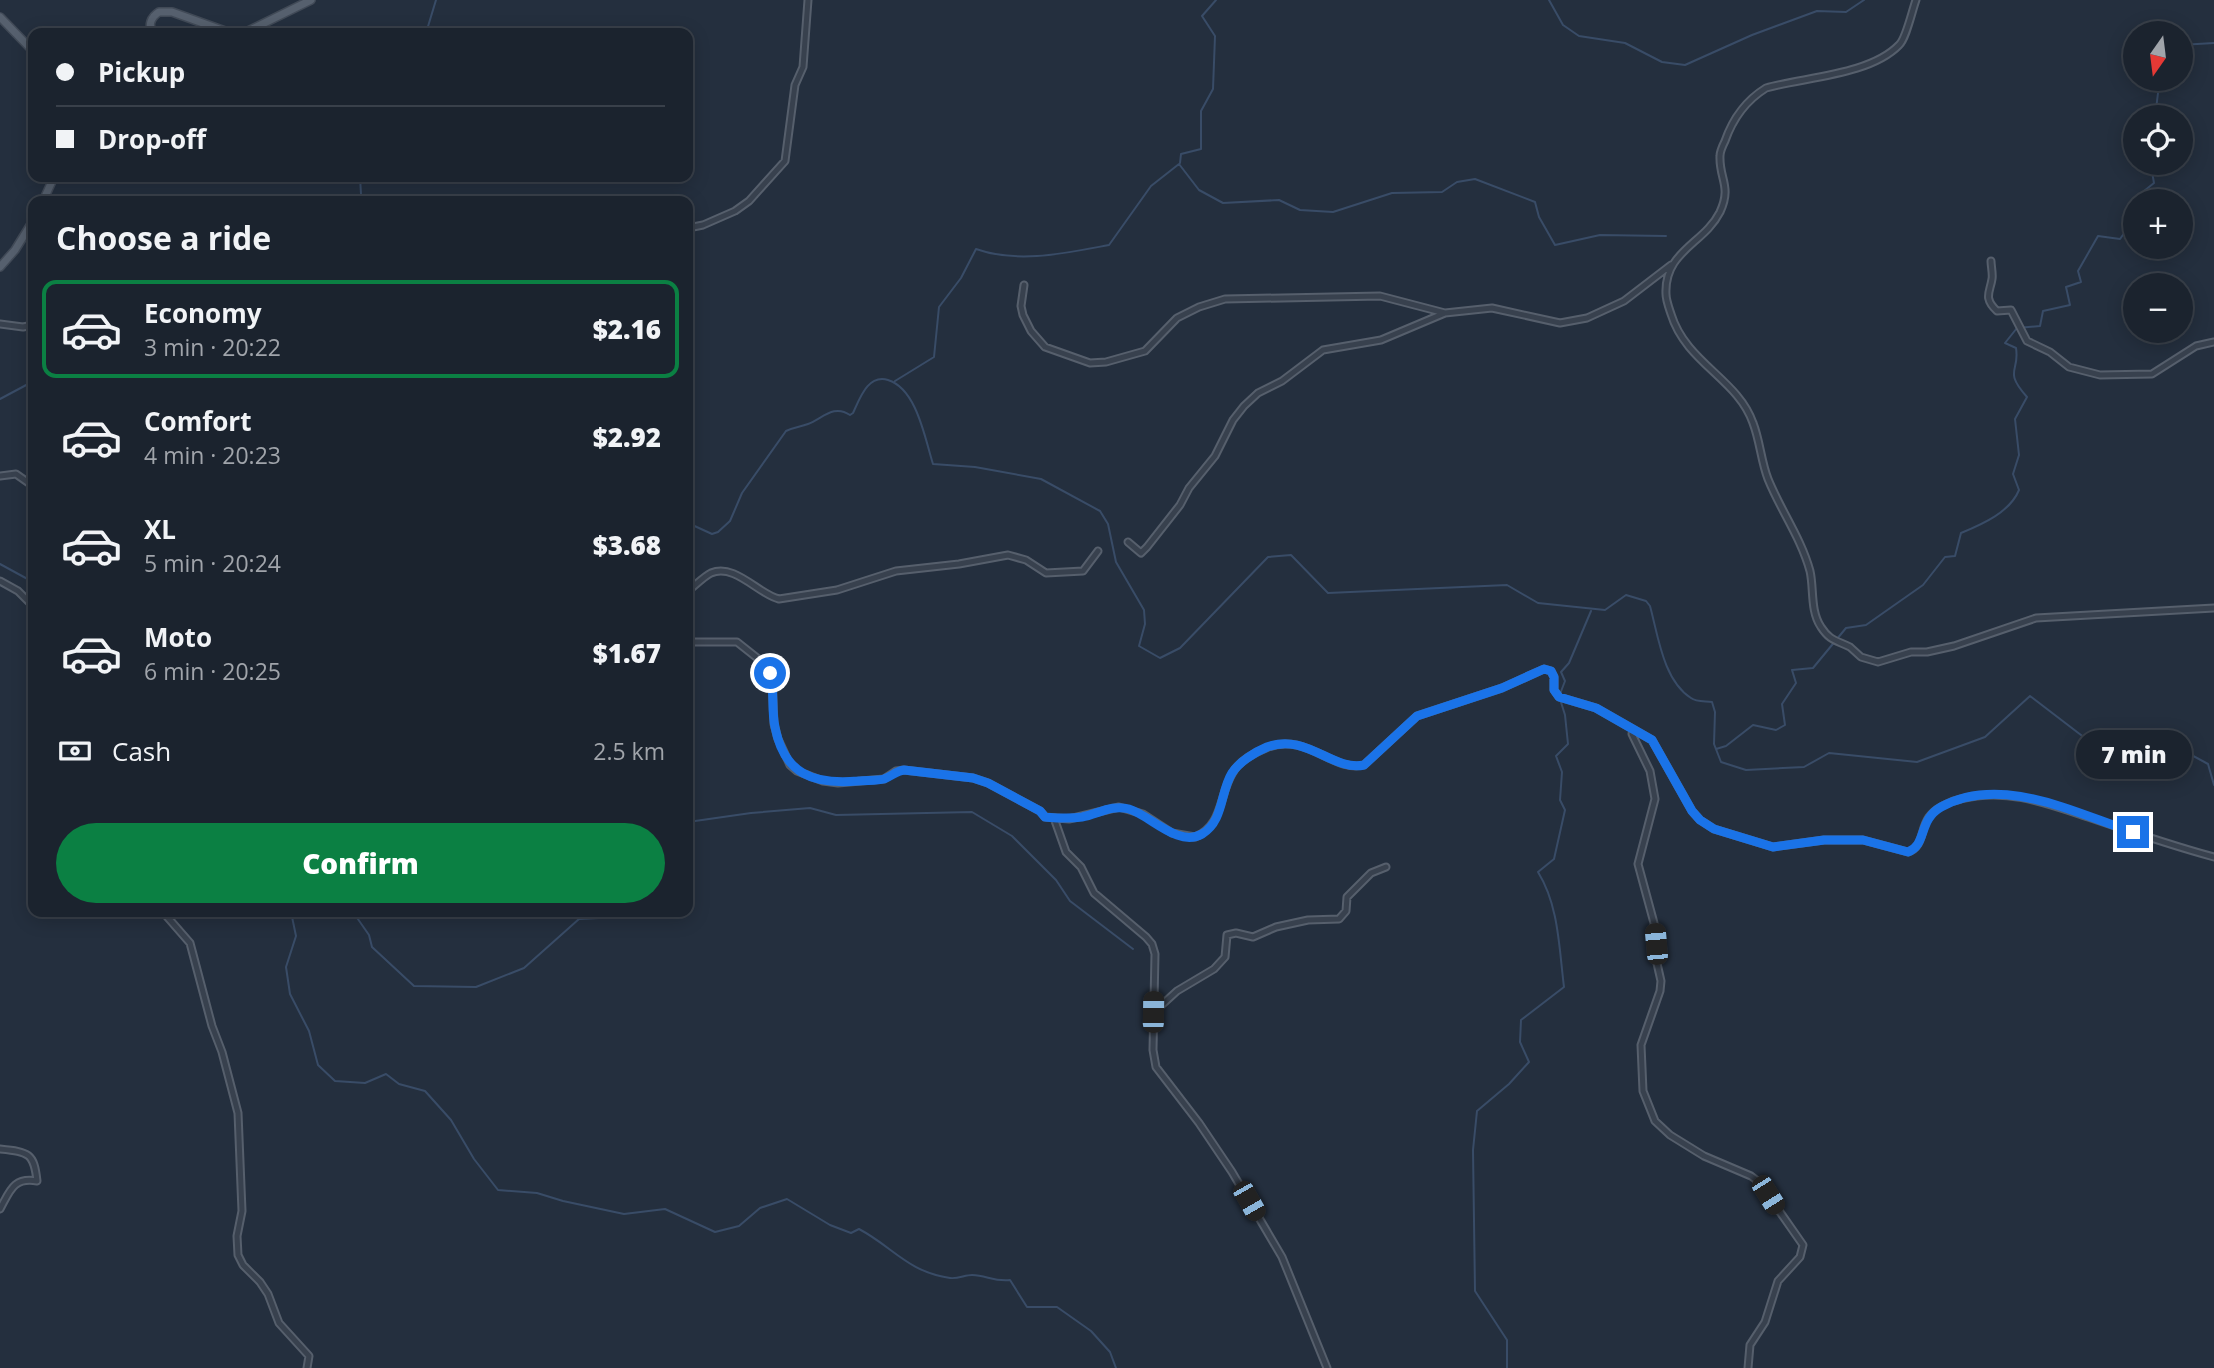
<!DOCTYPE html>
<meta charset="utf-8">
<style>
:root{--surface:#1b232e;--page:#242b36;--text:#f1f3f6;--muted:#a0a4aa;--line:#39404a;--accent:#0b8043}
body{margin:0;font-family:"Open Sans",sans-serif;background:var(--page);color:var(--text);height:100vh;display:flex;flex-direction:column;font-size:26px;white-space:nowrap}
*{box-sizing:border-box;margin:0}
p{font-size:23px;color:var(--muted)}
.icon{flex:none;width:38px;height:38px;fill:none;stroke:currentColor;stroke-width:2;stroke-linecap:round;stroke-linejoin:round}
.map{position:relative;flex:1;overflow:hidden}
.side{position:absolute;left:28px;top:196px;width:665px;height:721px;display:flex;flex-direction:column;background:var(--surface);border-radius:14px;box-shadow:0 4px 18px #0003,0 0 0 2px var(--line)}
.side>*{flex:none}
.guide{position:absolute;left:28px;top:28px;width:665px;height:154px;border-radius:14px;box-shadow:0 4px 18px #0003,0 0 0 2px var(--line);display:grid;align-content:center;height:154px;padding:0 28px;background:var(--surface)}
.needle{width:46px;rotate:194deg}
.buttons{position:absolute;left:2123px;top:21px;display:grid;gap:14px}
.buttons a{display:grid;place-items:center;width:70px;height:70px;border-radius:50%;background:var(--surface);box-shadow:0 4px 18px #0003,0 0 0 2px var(--line);font-size:35px}
.end{position:absolute;width:32px;height:32px;margin:-16px;border:9px solid #1a73e8;background:#fff;box-shadow:0 0 0 4px #fff}
.from{border-radius:50%}
.bubble{position:absolute;height:49px;border-radius:24px;background:var(--surface);box-shadow:0 4px 18px #0003,0 0 0 2px var(--line);font-size:23px;font-weight:800;line-height:49px;text-align:center}
.car{position:absolute;width:21px;height:42px;margin:-21px -10px;border-radius:9px;box-shadow:0 0 5px 2px #0007;background:linear-gradient(#222 24%,#8ab4d8 0 40%,#222 0 76%,#8ab4d8 0 86%,#222 0)}
.guide b{display:flex;align-items:center;gap:24px;height:66px;font-size:26px}
.guide b+b{border-top:2px solid var(--line)}
.guide i{width:18px;height:18px;background:var(--text)}
ul{padding:0;list-style:none}
li{display:flex;align-items:center;gap:21px;height:98px;margin:0 14px 10px;padding:0 14px;border:4px solid transparent;border-radius:14px}
li div{flex:1}
li b{display:block;font-size:26px}
li em{font-style:normal;font-weight:800}
li.current{border-color:var(--accent)}
li>.icon{width:63px;height:63px;stroke-width:1.5}
h2{padding:0 28px;font-size:32px;line-height:84px}
.pay{display:flex;align-items:center;gap:18px;height:77px;padding:0 28px;font-size:26px}
.pay p{margin-inline-start:auto}
.button{display:flex;gap:14px;margin-top:auto;padding:14px 28px}
.button a{flex:1;height:80px;border-radius:42px;background:var(--accent);color:#fff;font-size:28px;font-weight:800;line-height:80px;text-align:center}
.map>svg:first-child{display:block}
</style>
<div class="map">
<svg width="2214" height="1368" viewBox="0 0 2214 1368">
<rect width="100%" height="100%" fill="#242f3e"/>
<g fill="none" stroke-linecap="round" stroke-linejoin="round">
<path stroke="#394c67" stroke-width="2" d="M1549 0 1563 25 1579 36 1625 43 1662 62 1685 65 1752 35 1817 11 1846 12 1864 0
M426 33 436 0
M2180 45 2214 43
M2155 117 2159 85 2157 79
M1180 163 1181 154 1201 149V111L1213 89 1215 36 1202 16 1216 0
M353 201 361 194 360 177
M2144 201V191L2154 183 2152 172 2158 163
M895 381 934 357 939 307 961 278 976 249C1018 264 1066 253 1109 245L1151 186 1179 164 1199 190 1223 203 1279 200 1300 210 1333 212 1392 193 1442 192 1457 182 1475 179 1535 202 1539 217 1555 245 1600 235 1666 236
M0 399 30 383 33 385
M688 523 712 534 718 532 730 521 742 493 786 431C794 427 800 427 808 424 823 418 834 404 850 415L853 413C860 398 868 374 888 380 917 389 925 439 933 464L975 467 1041 479 1100 511 1108 524 1116 562 1144 610 1145 624 1139 646 1160 658 1180 648 1268 557 1291 555 1328 593 1507 585 1538 603 1605 610 1626 595 1646 601 1650 606C1658 635 1663 680 1691 698 1696 702 1705 701 1712 702L1715 712 1714 744 1721 762 1746 770 1804 767 1829 753 1917 762 1985 737 2030 696 2111 758 2173 745 2208 764 2214 785
M0 564 33 582
M1560 694 1565 681 1561 672 1569 663 1591 611
M1716 749 1726 746 1753 725 1776 730 1785 725 1782 704 1796 683 1792 670 1813 668 1846 628 1866 625 1923 585 1945 557 1955 556 1961 533C1983 524 2010 512 2019 490L2013 474 2019 455 2015 419 2027 397C2003 370 2020 372 2016 348L2005 343 2017 328 2040 326 2043 311 2070 305 2066 287 2081 282 2078 271 2098 236 2120 239 2135 218
M688 822 751 813 810 808 836 815 972 812 1012 836 1056 880 1070 901 1133 949
M291 912 296 936 286 967 290 994 309 1031 318 1065 335 1081 365 1083 386 1074 399 1084 425 1091 451 1120 474 1159 498 1190 537 1193 563 1201 624 1214 665 1209 715 1232 739 1226 760 1208 787 1199 830 1225 851 1233 859 1229C893 1247 908 1272 950 1278 958 1279 965 1275 972 1275 986 1275 994 1282 1010 1280L1027 1307H1057L1091 1331 1110 1352 1116 1368
M353 912 369 935 372 947 414 986 476 987 524 968 579 919 599 918 605 912
M1507 1368V1340L1475 1291 1473 1150 1477 1111 1509 1084 1529 1062 1520 1042 1521 1020 1564 987C1559 948 1559 906 1538 872L1554 859 1565 810 1560 800 1562 772 1556 756 1568 744 1565 715 1560 699"/>
<defs>
<path id="minor" d="M1916 0C1912 11 1906 39 1899 45 1870 75 1805 77 1766 88 1745 101 1733 118 1725 141 1723 145 1720 151 1720 156 1719 179 1732 186 1720 212 1704 244 1664 251 1666 294 1666 300 1669 308 1671 314 1686 363 1738 379 1753 423 1760 441 1761 461 1768 479 1781 511 1801 538 1810 571 1814 588 1810 611 1821 627 1830 641 1836 640 1850 647L1861 657 1878 662 1911 652H1927L1954 646 2036 618 2214 608
M688 228 703 225 735 211 749 201 785 161 795 85 803 67 808 0
M1991 261C1991 266 1993 274 1992 279 1990 292 1983 298 1997 311L2011 310 2027 341 2050 352 2069 367 2100 375 2152 374 2196 346 2214 342
M1024 285 1021 306 1023 315 1031 331 1045 347 1090 363 1106 362 1145 351 1177 318 1199 307 1225 299 1380 296 1445 313
M0 324 23 327 33 325
M0 476 16 474 33 486
M1128 542 1141 553 1147 547 1180 505 1189 488 1215 456 1233 420 1244 406 1258 393 1282 381 1323 350 1381 340 1445 313 1492 308 1560 323 1587 318 1624 301 1671 265
M0 581 18 591 33 606
M688 591C695 586 703 577 711 573 735 563 758 594 779 599L837 590 896 571 959 564 1008 555 1026 560 1046 573 1083 571 1098 551
M688 640 691 642H737L761 661 772 679 774 724 778 739 790 765 797 771 823 781 838 783 884 779 896 771 904 770 973 778 988 783 1040 811 1045 817 1069 819 1119 807 1143 814 1172 833 1195 837C1223 825 1219 796 1232 774 1238 762 1254 753 1266 748 1306 731 1333 773 1364 765L1417 716 1502 688 1544 669 1551 671 1554 677V690L1559 697 1596 708 1652 740 1692 811 1700 820 1714 829 1773 847 1824 840H1863L1908 852C1924 847 1920 829 1929 817 1935 808 1951 801 1961 799 2007 787 2049 804 2091 818 2132 832 2173 846 2214 857
M1633 729 1632 734 1650 771 1655 799 1638 864 1654 923 1656 959 1661 981 1660 991 1641 1045 1643 1091 1655 1121 1670 1135 1704 1156 1751 1176 1759 1182 1803 1245 1800 1257 1778 1281 1765 1322 1750 1345 1748 1368
M1054 818 1066 852 1081 867 1094 893 1146 937 1152 944 1155 954 1153 1050 1156 1067 1199 1123 1232 1172 1282 1257 1327 1368
M163 912 190 943 212 1026 222 1052 238 1113 242 1211 237 1236 238 1255 243 1265 260 1282 268 1294 279 1323 309 1356 307 1368
M1154 1012 1177 991 1214 969 1225 957 1227 935 1236 933 1253 937 1276 927 1308 920 1339 919 1346 911 1347 897 1371 873 1386 867
M0 1149C29 1152 34 1153 37 1181 13 1177 10 1191 0 1209"/>
<path id="major" d="M0 17 33 51
M154 33C147 26 151 17 159 12H172L225 31 244 33 311 0
M43 201 54 177
M0 267 15 250 33 221"/>
</defs>
<use href="#minor" stroke="#565f6c" stroke-width="9"/>
<use href="#major" stroke="#414a57" stroke-width="10"/>
<use href="#minor" stroke="#38414e" stroke-width="5"/>
<use href="#major" stroke="#56606e" stroke-width="7"/>
</g>
<g fill="none" stroke-linecap="round" stroke-linejoin="round">
<path stroke="#1a73e8" stroke-width="9" d="M770 673C775 691 771 709 775 727 784 774 813 785 858 781 866 780 877 781 884 779 892 776 896 771 904 770L973 778 988 783 1040 811 1045 817C1058 818 1069 819 1082 817 1098 814 1112 804 1129 809 1150 815 1178 848 1202 834 1224 821 1220 792 1232 773 1239 762 1255 752 1267 747 1306 732 1333 772 1364 765L1417 716 1502 688 1544 669 1551 671 1554 677V690L1559 697 1596 708 1652 740 1692 811 1700 820 1714 829 1773 847 1824 840H1863L1908 852C1927 845 1918 820 1941 807 2001 774 2075 813 2133 832"/>
</g>
</svg>
<div class="buttons">
<a><svg class="needle" viewBox="-14 -14 28 28"><path d="M0-13l5 13h-10z" fill="#e53935"/><path d="M0 13l5-13h-10z" fill="#a0a4aa"/></svg></a>
<a><svg class="icon" aria-label="locate" viewBox="0 0 24 24"><circle cx="12" cy="12" r="6"/><path d="M12 2v4M12 18v4M2 12h4M18 12h4"/></svg></a>
<a>+</a>
<a>−</a>
</div>
<i class="end from" style="left:770px;top:673px"></i>
<i class="end" style="left:2133px;top:832px"></i>
<div class="bubble" style="left:2076px;top:730px;width:116px">7 min</div>
<i class="car" style="left:1656px;top:944px;rotate:355deg"></i>
<i class="car" style="left:1153px;top:1012px;rotate:1deg"></i>
<i class="car" style="left:1768px;top:1195px;rotate:148deg"></i>
<i class="car" style="left:1249px;top:1201px;rotate:150deg"></i>
<div class="guide">
<b><i class="from"></i>Pickup</b>
<b><i></i>Drop-off</b>
</div>
<section class="side">
<h2>Choose a ride</h2>
<ul>
<li class="current"><svg class="icon" aria-label="car" viewBox="0 0 24 24"><path d="M5 17H2v-5l4-1 3-4h7l3 4 3 1v5h-3M9 17h6M6 11h13"/><circle cx="7" cy="17" r="2"/><circle cx="17" cy="17" r="2"/></svg><div><b>Economy</b><p>3 min · 20:22</p></div><em>$2.16</em></li>
<li><svg class="icon" aria-label="car" viewBox="0 0 24 24"><path d="M5 17H2v-5l4-1 3-4h7l3 4 3 1v5h-3M9 17h6M6 11h13"/><circle cx="7" cy="17" r="2"/><circle cx="17" cy="17" r="2"/></svg><div><b>Comfort</b><p>4 min · 20:23</p></div><em>$2.92</em></li>
<li><svg class="icon" aria-label="car" viewBox="0 0 24 24"><path d="M5 17H2v-5l4-1 3-4h7l3 4 3 1v5h-3M9 17h6M6 11h13"/><circle cx="7" cy="17" r="2"/><circle cx="17" cy="17" r="2"/></svg><div><b>XL</b><p>5 min · 20:24</p></div><em>$3.68</em></li>
<li><svg class="icon" aria-label="car" viewBox="0 0 24 24"><path d="M5 17H2v-5l4-1 3-4h7l3 4 3 1v5h-3M9 17h6M6 11h13"/><circle cx="7" cy="17" r="2"/><circle cx="17" cy="17" r="2"/></svg><div><b>Moto</b><p>6 min · 20:25</p></div><em>$1.67</em></li>
</ul>
<div class="pay"><svg class="icon" aria-label="cash" viewBox="0 0 24 24"><path d="M3 7h18v10H3z"/><circle cx="12" cy="12" r="2"/></svg>Cash<p>2.5 km</p></div>
<div class="button"><a>Confirm</a></div>
</section>
</div>
